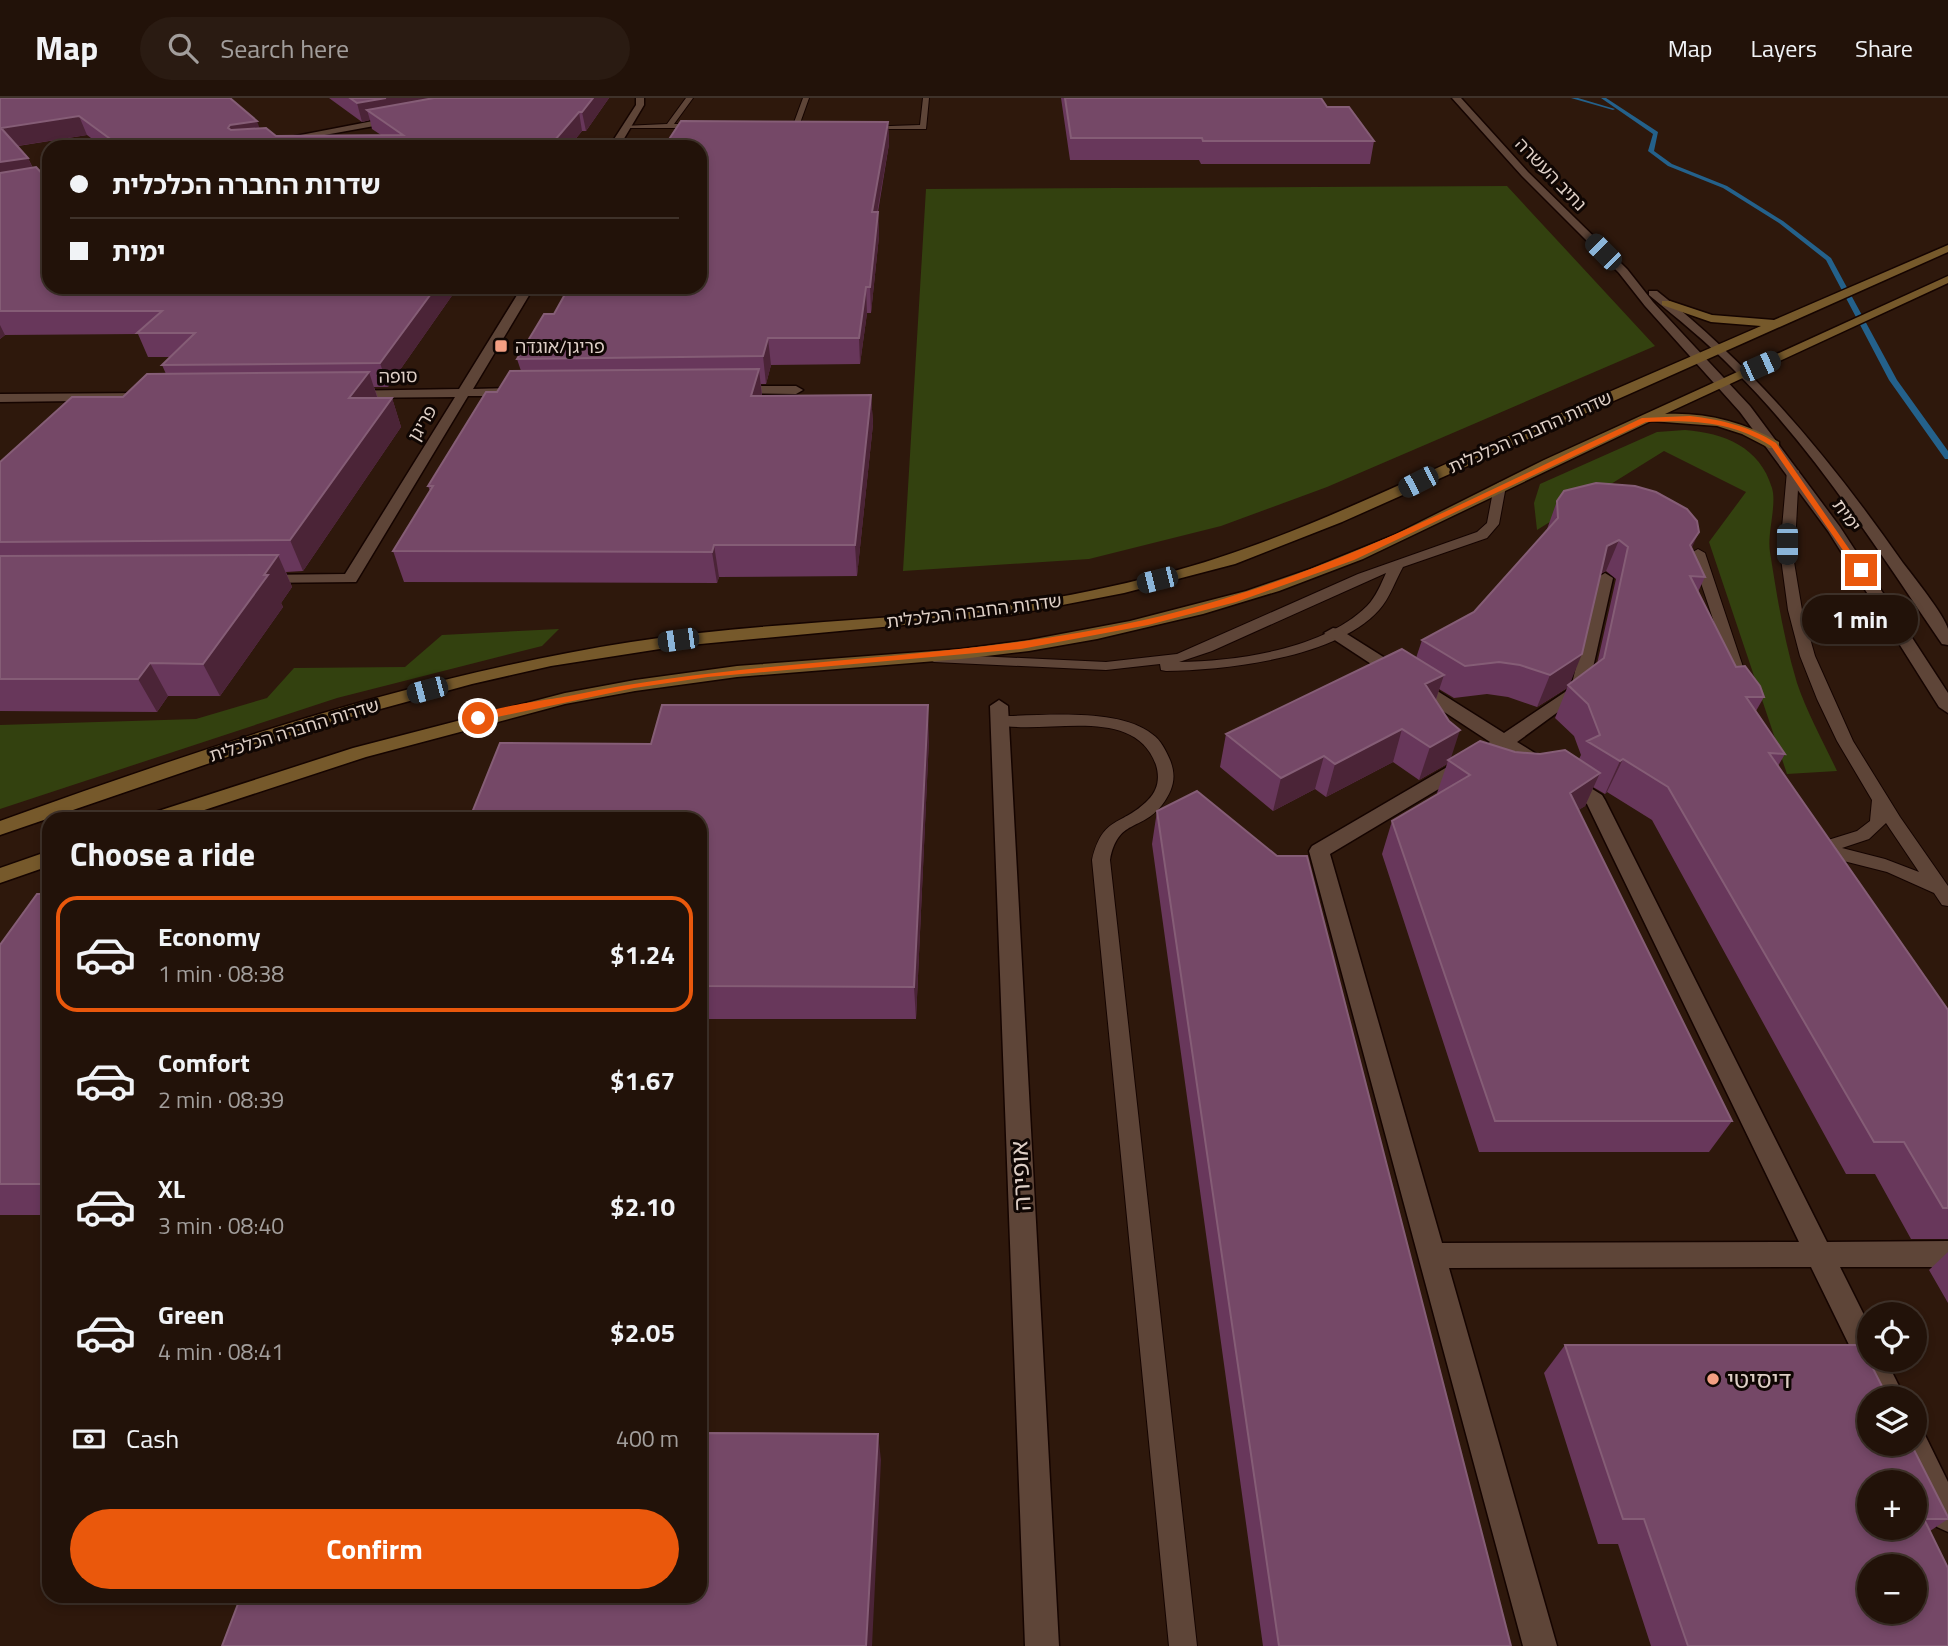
<!DOCTYPE html>
<meta charset="utf-8">
<style>
:root{--surface:#221209;--page:#2a1b12;--text:#f1f3f6;--muted:#a29e9c;--line:#3f322a;--accent:#ea580c}
body{margin:0;font-family:"Titillium Web","Noto Sans Hebrew",sans-serif;background:var(--page);color:var(--text);height:100vh;display:flex;flex-direction:column;font-size:26px;white-space:nowrap}
*{box-sizing:border-box;margin:0}
p{font-size:23px;color:var(--muted)}
.icon{flex:none;width:38px;height:38px;fill:none;stroke:currentColor;stroke-width:2;stroke-linecap:round;stroke-linejoin:round}
.map{position:relative;flex:1;overflow:hidden}
.details{position:absolute;left:42px;top:714px;width:665px;height:791px;display:flex;flex-direction:column;background:var(--surface);border-radius:21px;box-shadow:0 4px 10px #0003,0 0 0 2px var(--line)}
.details>*{flex:none}
.banner{position:absolute;left:42px;top:42px;width:665px;height:154px;border-radius:21px;box-shadow:0 4px 10px #0003,0 0 0 2px var(--line);display:grid;align-content:center;height:154px;padding:0 28px;background:var(--surface)}
.buttons{position:absolute;left:1857px;top:1204px;display:grid;gap:14px}
.buttons a{display:grid;place-items:center;width:70px;height:70px;border-radius:50%;background:var(--surface);box-shadow:0 4px 10px #0003,0 0 0 2px var(--line);font-size:35px}
.end{position:absolute;width:32px;height:32px;margin:-16px;border:9px solid #ea580c;background:#fff;box-shadow:0 0 0 4px #fff}
.from{border-radius:50%}
.bubble{position:absolute;height:49px;border-radius:24px;background:var(--surface);box-shadow:0 4px 10px #0003,0 0 0 2px var(--line);font-size:23px;font-weight:700;line-height:49px;text-align:center}
.car{position:absolute;width:21px;height:42px;margin:-21px -10px;border-radius:9px;box-shadow:0 0 5px 2px #0007;background:linear-gradient(#222 24%,#8ab4d8 0 40%,#222 0 76%,#8ab4d8 0 86%,#222 0)}
.banner b{display:flex;align-items:center;gap:24px;height:66px;font-size:26px}
.banner b+b{border-top:2px solid var(--line)}
.banner i{width:18px;height:18px;background:var(--text)}
ul{padding:0;list-style:none}
li{display:flex;align-items:center;gap:21px;height:116px;margin:0 14px 10px;padding:0 14px;border:4px solid transparent;border-radius:21px}
li div{flex:1}
li b{display:block;font-size:26px}
li em{font-style:normal;font-weight:700}
li.on{border-color:var(--accent)}
li>.icon{width:63px;height:63px;stroke-width:1.5}
h2{padding:0 28px;font-size:32px;line-height:84px}
.pay{display:flex;align-items:center;gap:18px;height:77px;padding:0 28px;font-size:26px}
.pay p{margin-inline-start:auto}
.cta{display:flex;gap:14px;margin-top:auto;padding:14px 28px}
.cta a{flex:1;height:80px;border-radius:42px;background:var(--accent);color:#fff;font-size:28px;font-weight:700;line-height:80px;text-align:center}
header{display:flex;align-items:center;gap:42px;box-sizing:border-box;height:98px;padding:0 35px;background:var(--surface);border-bottom:2px solid var(--line)}
header strong{font-size:33px}
nav{display:flex;gap:38px;margin-inline-start:auto;font-size:24px}
.search{width:490px;height:63px;background:var(--page);display:flex;align-items:center;gap:18px;box-sizing:border-box;padding:0 24px;border-radius:38px;color:var(--muted);font-size:26px}
.map>svg:first-child{display:block}
</style>
<header>
<strong>Map</strong>
<div class="search"><svg class="icon" aria-label="search" viewBox="0 0 24 24"><circle cx="10" cy="10" r="6"/><path d="M15 15l6 6"/></svg>Search here</div>
<nav><a>Map</a><a>Layers</a><a>Share</a></nav>
</header>
<div class="map">
<svg width="1948" height="1548" viewBox="0 0 1948 1548">
<rect width="100%" height="100%" fill="#2e180c"/>
<path fill="#33410f" d="M1507 88 1655 248 1327 389 1221 428 1089 461 903 473 926 91Z
M1685 332C1724 335 1760 349 1772 390 1777 407 1767 435 1770 454 1777 499 1784 542 1797 585 1807 615 1824 645 1837 673L1787 676 1709 444 1746 394 1664 353 1537 432 1534 405 1540 386 1657 334Z
M559 531 542 548 337 600 0 711V627L196 621 267 600 294 570 405 569 442 537Z"/>
<g fill="none" stroke-linecap="round" stroke-linejoin="round">
<path fill="#24618b" fill-rule="evenodd" d="M1571 0H1578L1615 11 1613 12Z
M1601 0H1606L1658 34 1654 53 1672 66 1727 88 1783 123 1831 160 1897 282 1948 353V361H1945L1889 282 1826 162 1779 125 1723 90 1668 68 1648 53 1653 36Z"/>
<defs>
<path id="lane" d="M686 0H693L674 26H700L703 30H627L623 28 667 26Z
M803 0H809L799 28 792 30Z
M923 0H929L926 31H865L861 29 920 27Z
M1793 369 1799 373 1794 464 1802 512 1815 558 1853 643 1900 719 1948 788V808L1942 807 1934 795 1887 774 1812 755 1809 751 1812 747 1857 733 1870 723 1872 702 1837 643 1817 601 1800 558 1788 512 1780 453 1787 373ZM1886 725 1919 774 1885 761 1842 750 1869 741Z
M1500 384 1506 388 1499 426 1487 440 1403 469C1395 483 1390 500 1379 512 1336 560 1227 572 1166 573L1161 572 1160 566 1106 572 934 564 927 560 934 556 1106 564 1177 556 1358 476 1477 434 1487 425 1494 388ZM1386 475C1381 486 1376 499 1367 508 1324 551 1238 563 1179 564L1212 553Z
M1698 451 1705 455 1750 590 1748 593 1743 595 1736 590 1691 455Z
M1000 618C1042 618 1118 609 1152 636 1161 642 1166 653 1170 662 1177 679 1173 692 1162 707 1141 734 1118 720 1110 762L1197 1548H1169L1092 762C1103 716 1122 729 1148 702 1158 692 1160 680 1156 667 1134 604 1042 639 995 626L992 623 995 620Z"/>
<path id="street" d="M636 0H644V7L619 49H609L636 7Z
M1452 0H1461L1528 74 1627 171 1653 204 1750 308 1840 429 1948 595V615L1939 609 1828 433 1740 314 1645 208 1619 175 1522 78Z
M399 18 402 23 258 49H238Z
M522 189H534L473 291 514 290 521 294 514 298H468L356 484 254 485 252 482 254 479 260 477 345 476 455 299 347 300 342 299V293L459 291Z
M1649 193H1657C1756 271 1831 362 1903 465 1913 478 1945 518 1948 531 1948 536 1948 542 1948 547L1942 546C1877 451 1815 352 1733 271 1707 244 1678 221 1649 197Z
M732 288H796L803 292 796 296 727 295 725 292Z
M150 295 157 299 155 302 0 304V296Z
M1605 475 1613 480 1588 592 1517 644 1602 697 1605 702 1827 1144 1948 1143V1169H1840L1869 1227V1262H1886L1905 1300H1875L1811 1169 1449 1170 1557 1548H1523L1309 753 1312 748 1490 644 1324 535 1333 530 1339 531 1504 635 1571 590 1597 480ZM1504 652 1587 706 1799 1144 1442 1145 1330 756Z
M999 602 1008 608 1059 1548H1025L990 608Z
M1914 1331 1924 1335 1948 1384V1434L1937 1429 1898 1346H1914Z"/>
<path id="secondary" d="M1948 147V154L1342 424 1235 466 1124 495 1011 517 679 548 551 568 472 586 318 628 0 737V723C206 649 414 578 631 544 756 524 884 524 1009 507 1061 500 1112 489 1163 476 1272 448 1371 399 1473 354 1568 311 1665 270 1761 228L1711 224 1662 207V203H1670L1712 217 1774 222Z
M1948 178V185L1665 316C1705 314 1744 324 1779 344V350H1769L1742 336 1717 328 1651 323 1363 461 1279 493 1203 516 1097 541 1029 553 961 561 737 579 635 593 565 606 366 659 177 721H146L149 716 353 650 565 595 635 582 737 568 961 551 1029 542 1130 523 1246 493 1310 471 1394 437 1544 362Z
M49 753V768L0 785V770Z"/>
</defs>
<use href="#lane" stroke="#150400" stroke-width="2"/>
<use href="#street" stroke="#150400" stroke-width="3"/>
<use href="#secondary" stroke="#150400" stroke-width="3"/>
<use href="#lane" fill="#5e4538" fill-rule="evenodd"/>
<use href="#street" fill="#5e4538" fill-rule="evenodd"/>
<use href="#secondary" fill="#76592b" fill-rule="evenodd"/>
</g>
<path fill="#68375b" fill-rule="evenodd" d="M0 0 260 30 276 38 381 37 372 31 370 22 362 24 329 0H609L586 33H582L569 49H103L87 37 18 48 28 60 33 70 49 189H458L388 289H374L378 300H392L401 329 303 473 286 474 292 489 281 505 283 509 220 598H168L157 614 0 613V364L166 276 162 267 170 259H148L138 236 5 237 0 241Z
M1061 0H1321L1327 9 1374 43 1370 66H1201L1199 62H1070Z
M888 24 889 46 878 114 879 138 871 215H867L860 266 771 267 766 286H761L762 298 871 297 873 326 857 478 719 479 717 485 404 484 393 453 430 393 428 388 497 294 521 273 517 261 554 216 700 189Z
M1557 403 1692 451 1705 479 1698 494 1736 569 1764 599 1756 613 1785 656 1778 668 1948 912V1141H1911L1875 1076H1846L1652 722 1607 694 1605 696 1593 689 1585 708 1578 712 1732 1023 1709 1054H1479L1382 756 1392 723 1438 696 1437 695 1447 666 1419 682 1393 664 1326 699 1315 691 1273 713 1220 669 1226 636 1416 560 1422 542 1474 514 1546 434ZM1606 473 1616 481 1597 566 1570 586 1600 476ZM1567 590 1555 620 1574 638 1581 657 1579 661 1515 654 1451 661 1436 602 1439 591 1454 600 1487 596 1508 599 1537 609Z
M929 640 916 921H700V721L471 717 651 646Z
M1157 713 1511 1548H1263L1152 746Z
M49 796V1117H0V847Z
M1948 1154V1205L1929 1172Z
M1565 1247 1948 1421 1930 1433 1948 1548H1651L1618 1446H1598L1544 1275Z"/>
<path fill="#4b2437" d="M386 0H492L367 12 370 22 362 24 357 5Z
M593 0H609L586 33 582 14Z
M579 14 582 33 569 49H549Z
M79 18 87 37 10 49 1 30Z
M257 23 264 42 238 46 228 30 230 27Z
M888 24 889 46 873 138 872 114Z
M28 60 37 79 0 86V64Z
M878 114 879 138 871 215 870 189Z
M436 189H458L388 289 380 265Z
M866 189 867 215 860 266 859 240Z
M0 227 5 237 0 241Z
M768 240 771 267 766 286 763 258Z
M759 271 762 299 751 298Z
M369 274 378 302 349 300Z
M871 297 873 326 857 478 855 447Z
M392 300 401 329 303 473 290 442Z
M1699 434 1685 465 1690 447Z
M1619 442 1606 473 1594 479 1607 448Z
M714 447 719 479 717 485 712 454Z
M278 457 292 489 281 505 283 509 220 598 203 566Z
M1582 556 1569 588 1568 587 1567 590 1537 609 1550 577Z
M150 565 168 598 157 614 138 581Z
M1444 577 1433 610 1425 586Z
M928 607 929 640 916 921 914 889Z
M1402 631 1393 664 1326 699 1335 666Z
M1460 632 1450 663 1448 662 1447 666 1419 682 1430 649Z
M1324 658 1315 691 1273 713 1281 680Z
M1623 661 1607 694 1605 696 1620 663Z
M1600 675 1585 708 1555 728 1570 695Z
M878 1336 881 1362 872 1548H866Z"/>
<path fill="#754867" stroke="#855d76" stroke-width="2" fill-rule="evenodd" d="M0 0H230L257 23 230 27 228 30 231 32 266 30 276 38 403 37 367 12 434 0H593L582 14H579L549 49H118L113 43 79 18 1 30 28 60 0 64Z
M350 0H386L357 5Z
M1065 0H1321L1327 9H1349L1374 43H1203L1202 40H1071Z
M681 23 888 24 872 114H878L870 189H866L859 240H768L763 258 517 261 544 216H554L569 189H700V49H664Z
M36 69 49 83V189H436L380 265 162 267 195 235H137L162 213H0V75Z
M759 271 751 298 871 297 855 447H714L712 454 393 453 433 388H428L486 294H497L510 273Z
M369 274 349 300H392L290 442 0 444V364L72 299H123L147 276Z
M1596 385 1635 388 1656 394 1687 411 1697 423 1699 434 1690 447 1705 479 1690 478 1736 569 1745 568 1760 588 1764 599H1746L1785 656 1769 655 1948 912V1110H1943L1904 1044H1874L1668 689 1623 661 1620 663 1587 643 1600 637 1588 606 1568 587 1604 560 1628 449 1619 442 1607 448 1582 556 1550 577 1520 567 1499 564 1465 568 1422 542 1474 514 1558 420 1557 403 1564 393Z
M278 457 264 477H268L203 566 150 565 138 581H0V458Z
M1402 551 1444 577 1425 586 1449 623 1460 632 1430 649 1402 631 1335 666 1324 658 1281 680 1226 636Z
M662 607H928L914 889 700 888V721H227L230 716 471 717 500 645 651 646Z
M1480 643 1515 654 1540 656 1565 652 1600 675 1570 695 1732 1023H1495L1392 723 1470 677 1448 662Z
M1197 693 1277 758H1307L1511 1548H1279L1157 713Z
M37 796H49V1086H0V847Z
M1565 1247H1861L1888 1300H1869V1346H1911L1948 1419V1421H1924L1948 1470V1548H1688L1644 1421H1623ZM1869 1384H1914V1430H1869ZM1869 1468H1914V1514H1869Z
M700 1335 878 1336 866 1548H222L241 1498H700Z"/>
<path fill="#ea580c" d="M1690 318C1722 322 1749 328 1776 345L1865 474H1858L1771 348C1731 323 1692 322 1646 324L1354 462 1236 504 1148 527 1021 551 708 579 634 590 478 623 473 620C491 608 550 602 574 597 763 558 956 564 1144 522 1320 483 1480 396 1642 320Z"/>
<g fill="#f39f83" stroke="#0f0603" stroke-width="2.5">
<rect x="494" y="241" width="14" height="14" rx="3.5"/>
<circle cx="1713" cy="1281" r="7"/>
</g>
<g text-anchor="middle" dominant-baseline="central" stroke-width="6" stroke-linejoin="round" paint-order="stroke">
<g font-size="18" fill="#decfc6" stroke="#0f0603">
<text transform="translate(1551 76) rotate(46)">נתיב העשרה</text>
<text transform="translate(398 278) rotate(-1)">סופה</text>
<text transform="translate(422 325) rotate(-59)">פריגן</text>
<text transform="translate(1530 334) rotate(-24)">שדרות החברה הכלכלית</text>
<text transform="translate(1847 417) rotate(55)">ימית</text>
<text transform="translate(974 513) rotate(-7)">שדרות החברה הכלכלית</text>
<text transform="translate(294 632) rotate(-17)">שדרות החברה הכלכלית</text>
</g>
<g font-size="18" fill="#decfc6" stroke="#0f0603" text-anchor="start">
<text x="515" y="248">פריגן/אוגדה</text>
</g>
<g font-size="24" fill="#decfc6" stroke="#0f0603">
<text transform="translate(1020 1078) rotate(-93)">אופירה</text>
</g>
<g font-size="24" fill="#decfc6" stroke="#0f0603" text-anchor="start">
<text x="1727" y="1281">דיסיטי</text>
</g>
</g>
</svg>
<div class="buttons">
<a><svg class="icon" aria-label="locate" viewBox="0 0 24 24"><circle cx="12" cy="12" r="6"/><path d="M12 2v4M12 18v4M2 12h4M18 12h4"/></svg></a>
<a><svg class="icon" aria-label="layers" viewBox="0 0 24 24"><path d="M12 4l9 5-9 5-9-5zM3 14l9 5 9-5"/></svg></a>
<a>+</a>
<a>−</a>
</div>
<i class="end from" style="left:478px;top:620px"></i>
<i class="end" style="left:1861px;top:472px"></i>
<div class="bubble" style="left:1802px;top:497px;width:116px">1 min</div>
<i class="car" style="left:1603px;top:154px;rotate:315deg"></i>
<i class="car" style="left:1760px;top:268px;rotate:66deg"></i>
<i class="car" style="left:1418px;top:384px;rotate:243deg"></i>
<i class="car" style="left:1787px;top:446px;rotate:180deg"></i>
<i class="car" style="left:1157px;top:482px;rotate:256deg"></i>
<i class="car" style="left:678px;top:542px;rotate:262deg"></i>
<i class="car" style="left:427px;top:592px;rotate:255deg"></i>
<div class="banner">
<b><i class="from"></i>שדרות החברה הכלכלית</b>
<b><i></i>ימית</b>
</div>
<section class="details">
<h2>Choose a ride</h2>
<ul>
<li class="on"><svg class="icon" aria-label="car" viewBox="0 0 24 24"><path d="M5 17H2v-5l4-1 3-4h7l3 4 3 1v5h-3M9 17h6M6 11h13"/><circle cx="7" cy="17" r="2"/><circle cx="17" cy="17" r="2"/></svg><div><b>Economy</b><p>1 min · 08:38</p></div><em>$1.24</em></li>
<li><svg class="icon" aria-label="car" viewBox="0 0 24 24"><path d="M5 17H2v-5l4-1 3-4h7l3 4 3 1v5h-3M9 17h6M6 11h13"/><circle cx="7" cy="17" r="2"/><circle cx="17" cy="17" r="2"/></svg><div><b>Comfort</b><p>2 min · 08:39</p></div><em>$1.67</em></li>
<li><svg class="icon" aria-label="car" viewBox="0 0 24 24"><path d="M5 17H2v-5l4-1 3-4h7l3 4 3 1v5h-3M9 17h6M6 11h13"/><circle cx="7" cy="17" r="2"/><circle cx="17" cy="17" r="2"/></svg><div><b>XL</b><p>3 min · 08:40</p></div><em>$2.10</em></li>
<li><svg class="icon" aria-label="car" viewBox="0 0 24 24"><path d="M5 17H2v-5l4-1 3-4h7l3 4 3 1v5h-3M9 17h6M6 11h13"/><circle cx="7" cy="17" r="2"/><circle cx="17" cy="17" r="2"/></svg><div><b>Green</b><p>4 min · 08:41</p></div><em>$2.05</em></li>
</ul>
<div class="pay"><svg class="icon" aria-label="cash" viewBox="0 0 24 24"><path d="M3 7h18v10H3z"/><circle cx="12" cy="12" r="2"/></svg>Cash<p>400 m</p></div>
<div class="cta"><a>Confirm</a></div>
</section>
</div>
